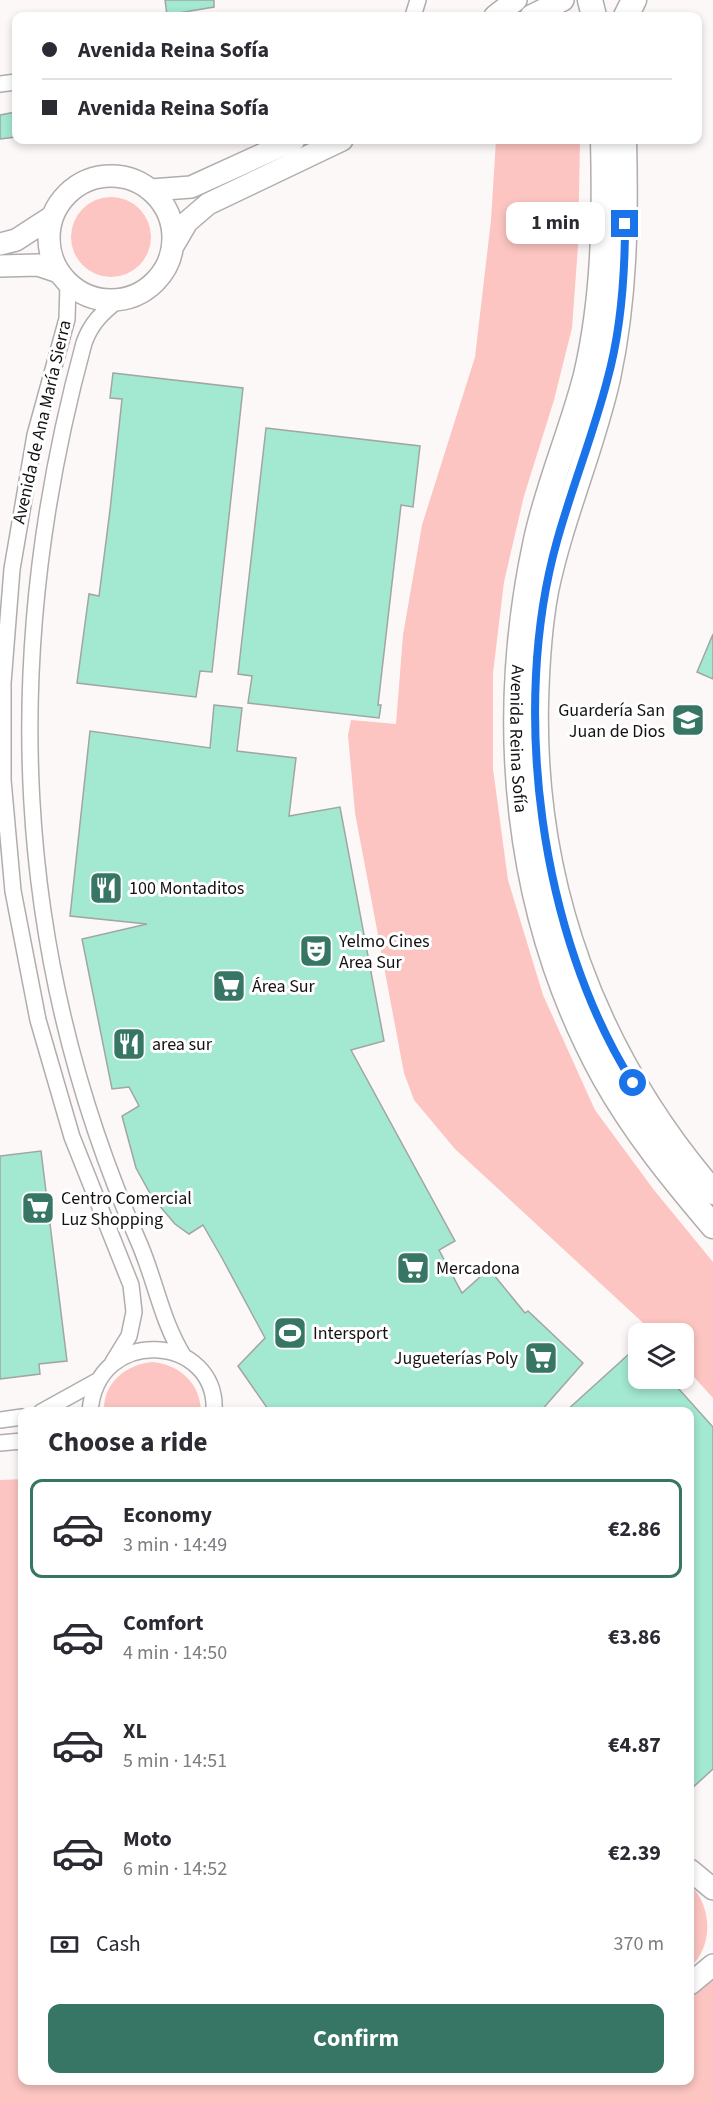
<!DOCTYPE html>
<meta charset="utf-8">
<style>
:root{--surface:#fff;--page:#f7f7f7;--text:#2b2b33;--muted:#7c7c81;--line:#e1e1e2;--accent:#377664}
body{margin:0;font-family:"Source Sans 3",sans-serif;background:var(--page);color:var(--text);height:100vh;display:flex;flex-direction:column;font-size:22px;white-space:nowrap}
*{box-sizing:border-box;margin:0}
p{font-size:20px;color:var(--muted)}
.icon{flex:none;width:33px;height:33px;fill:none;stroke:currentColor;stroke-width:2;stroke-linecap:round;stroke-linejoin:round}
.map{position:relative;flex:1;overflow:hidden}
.details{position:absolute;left:18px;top:1407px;width:676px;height:678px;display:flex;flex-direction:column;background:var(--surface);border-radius:12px;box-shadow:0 3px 9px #0003}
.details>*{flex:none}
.top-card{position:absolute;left:12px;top:12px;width:690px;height:132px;border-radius:12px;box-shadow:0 3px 9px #0003;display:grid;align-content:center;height:132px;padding:0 30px;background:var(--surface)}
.buttons{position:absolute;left:628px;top:1323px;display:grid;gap:12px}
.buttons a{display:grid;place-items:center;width:66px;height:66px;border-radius:12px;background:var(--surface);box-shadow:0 3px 9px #0003;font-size:30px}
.end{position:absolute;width:27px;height:27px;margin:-14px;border:8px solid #1a73e8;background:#fff;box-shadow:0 0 0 3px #fff}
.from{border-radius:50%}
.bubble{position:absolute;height:42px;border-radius:12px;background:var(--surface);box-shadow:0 3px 9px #0003;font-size:20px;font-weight:700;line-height:42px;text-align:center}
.top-card b{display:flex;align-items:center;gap:21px;height:57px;font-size:22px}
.top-card b+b{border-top:2px solid var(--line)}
.top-card i{width:15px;height:15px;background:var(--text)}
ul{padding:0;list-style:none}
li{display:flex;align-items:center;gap:18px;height:99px;margin:0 12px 9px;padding:0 18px;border:3px solid transparent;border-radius:12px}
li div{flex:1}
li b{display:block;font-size:22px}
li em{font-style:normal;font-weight:700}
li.active{border-color:var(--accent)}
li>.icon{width:54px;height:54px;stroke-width:1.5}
h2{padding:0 30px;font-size:27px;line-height:72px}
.pay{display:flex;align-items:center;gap:15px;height:66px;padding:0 30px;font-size:22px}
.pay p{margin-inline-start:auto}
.action{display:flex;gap:12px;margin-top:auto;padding:12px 30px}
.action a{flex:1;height:69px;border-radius:12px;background:var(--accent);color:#fff;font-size:24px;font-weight:700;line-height:69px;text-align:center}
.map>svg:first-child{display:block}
</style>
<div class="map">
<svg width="713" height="2104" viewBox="0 0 713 2104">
<rect width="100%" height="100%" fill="#fdf8f8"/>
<path fill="#fcc5c1" d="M496 140H580L578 246 572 328 554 400 524 496 504 582 493 673V769L508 880 543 995 595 1110 654 1190 713 1262V1398L684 1366V1334L654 1333 455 1149 414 1100 404 1073 355 813 348 735 351 720 396 724 403 635 422 525 475 357 491 220Z
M71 237a40 40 0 1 1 80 0a40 40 0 1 1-80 0Z
M153 1362C180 1365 200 1383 201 1411H104C103 1383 126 1364 153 1362Z
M22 1479V2080H690V1995L713 1979V2104H0V1480Z
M690 1885C713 1906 713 1948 690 1967Z"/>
<path fill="#a3e8d1" stroke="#a1a5a3" stroke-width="1.5" d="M165 0H214V7L167 15Z
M16 112V137L0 139V115Z
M113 373 243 388 212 672 200 671 196 697 77 683 89 594 99 596 110 510 122 399 110 398Z
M266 428 420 446 413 507 401 505 378 705H381L379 718 248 703 252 676 238 674Z
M713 634V679L697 672Z
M214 705 242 708 237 751 296 758 289 816 340 807 384 1041 351 1050 455 1241 439 1250 462 1293 489 1269 525 1313 528 1311 583 1363 540 1412H270L238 1366 265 1338 222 1258 203 1225 189 1234 175 1224 152 1197 136 1168 122 1116 139 1106 129 1087 112 1089 82 939 147 924 70 916 90 731 210 748Z
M41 1151 67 1361 39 1364 40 1374 0 1379V1156Z
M630 1353 639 1363V1378H669L713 1427V1769L690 1790V1412H565Z"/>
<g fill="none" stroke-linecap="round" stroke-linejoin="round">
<defs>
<path id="street" d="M413 16 418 0
M0 84 16 82
M68 284 67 319 35 435 12 569 3 683V780L13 891 38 1020 72 1137 131 1285 134 1312 129 1336 113 1362
M118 300C102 313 91 323 84 343 0 651 10 951 140 1245 156 1283 162 1322 184 1357
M41 1412 97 1381
M90 1412C96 1324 219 1334 214 1412
M0 1420 22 1417
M0 1443 22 1441"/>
<path id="secondary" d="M495 16 516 0
M531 16 563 0
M49 238a62 62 0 1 1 124 0a62 62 0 1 1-124 0Z
M151 190 191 187 294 140
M0 244 16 240 53 216
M173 246 187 222 208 204 342 140
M0 266 38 265 59 272
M690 1870 713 1889
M690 1984 713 1965"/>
<g id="primary">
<path d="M590 0 594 16"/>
<path d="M626 16 634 0"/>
<path id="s1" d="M603 140C605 218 604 298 586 375 572 430 548 484 536 540 497 721 514 913 604 1077 634 1131 673 1179 713 1226"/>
<path d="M624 140C626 220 625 299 608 378 592 450 561 518 546 591 539 628 537 665 536 702 532 884 594 1054 713 1192"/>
</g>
</defs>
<use href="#street" stroke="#b1adad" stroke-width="18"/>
<use href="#secondary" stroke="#b1adad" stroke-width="24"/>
<use href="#primary" stroke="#b1adad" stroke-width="27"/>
<use href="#street" stroke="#fff" stroke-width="15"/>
<use href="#secondary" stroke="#fff" stroke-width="21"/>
<use href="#primary" stroke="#fff" stroke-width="24"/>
</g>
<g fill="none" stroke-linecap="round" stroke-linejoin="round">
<path stroke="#1a73e8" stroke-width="8" d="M625 224C625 275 621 331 607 381 593 435 572 487 557 541 510 708 540 936 633 1083"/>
</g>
<defs>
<symbol id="school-square" viewBox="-11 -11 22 22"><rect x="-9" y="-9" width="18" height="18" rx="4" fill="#377664" stroke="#fff"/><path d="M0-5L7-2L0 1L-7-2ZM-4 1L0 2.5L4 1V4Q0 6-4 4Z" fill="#fff"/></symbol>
<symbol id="restaurant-square" viewBox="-11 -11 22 22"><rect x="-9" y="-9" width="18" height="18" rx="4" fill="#377664" stroke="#fff"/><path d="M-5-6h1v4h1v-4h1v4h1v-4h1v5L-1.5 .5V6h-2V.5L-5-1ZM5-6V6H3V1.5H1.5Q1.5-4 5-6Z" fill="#fff"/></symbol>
<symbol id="theatre-square" viewBox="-11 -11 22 22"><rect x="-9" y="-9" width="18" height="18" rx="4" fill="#377664" stroke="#fff"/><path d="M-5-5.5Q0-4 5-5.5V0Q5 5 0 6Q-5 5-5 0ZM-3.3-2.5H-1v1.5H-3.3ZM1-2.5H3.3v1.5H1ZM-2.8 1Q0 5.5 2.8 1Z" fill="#fff"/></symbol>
<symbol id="supermarket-square" viewBox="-11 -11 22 22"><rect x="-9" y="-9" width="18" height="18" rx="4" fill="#377664" stroke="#fff"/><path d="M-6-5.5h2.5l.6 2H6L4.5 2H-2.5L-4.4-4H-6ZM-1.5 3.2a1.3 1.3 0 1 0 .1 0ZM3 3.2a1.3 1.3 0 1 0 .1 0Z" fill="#fff"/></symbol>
<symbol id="stadium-square" viewBox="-11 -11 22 22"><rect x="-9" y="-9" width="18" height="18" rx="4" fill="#377664" stroke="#fff"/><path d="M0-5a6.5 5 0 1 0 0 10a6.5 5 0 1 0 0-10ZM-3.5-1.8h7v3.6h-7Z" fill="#fff"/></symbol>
</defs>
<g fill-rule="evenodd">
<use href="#school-square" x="669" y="701" width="38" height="38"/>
<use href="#restaurant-square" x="87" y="869" width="38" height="38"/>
<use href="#theatre-square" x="297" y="932" width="38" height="38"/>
<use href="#supermarket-square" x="210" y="967" width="38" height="38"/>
<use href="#restaurant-square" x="110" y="1025" width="38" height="38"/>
<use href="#supermarket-square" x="19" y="1189" width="38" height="38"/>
<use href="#supermarket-square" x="394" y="1249" width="38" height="38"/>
<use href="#stadium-square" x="271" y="1314" width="38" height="38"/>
<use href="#supermarket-square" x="522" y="1339" width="38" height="38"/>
</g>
<g text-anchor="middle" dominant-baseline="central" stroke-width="6" stroke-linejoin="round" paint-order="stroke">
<g font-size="18" fill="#131111" stroke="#fff">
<text transform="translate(42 422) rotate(-77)">Avenida de Ana María Sierra</text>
<text stroke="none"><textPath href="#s1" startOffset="609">Avenida Reina Sofía</textPath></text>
</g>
<g font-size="18" fill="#131111" stroke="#fff" text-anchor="start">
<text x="665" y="710" text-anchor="end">Guardería San<tspan x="665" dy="21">Juan de Dios</tspan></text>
<text x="129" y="888">100 Montaditos</text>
<text x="339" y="941">Yelmo Cines<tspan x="339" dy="21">Area Sur</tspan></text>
<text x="252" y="986">Área Sur</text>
<text x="152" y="1044">area sur</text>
<text x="61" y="1198">Centro Comercial<tspan x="61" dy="21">Luz Shopping</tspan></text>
<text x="436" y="1268">Mercadona</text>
<text x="313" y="1333">Intersport</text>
<text x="518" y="1358" text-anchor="end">Jugueterías Poly</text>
</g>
</g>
</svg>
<div class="buttons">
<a><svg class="icon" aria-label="layers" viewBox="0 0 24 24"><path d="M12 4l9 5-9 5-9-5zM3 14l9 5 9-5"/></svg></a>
</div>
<i class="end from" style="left:633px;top:1083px"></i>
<i class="end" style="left:625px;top:224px"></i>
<div class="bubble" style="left:506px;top:202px;width:99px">1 min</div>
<div class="top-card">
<b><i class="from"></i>Avenida Reina Sofía</b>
<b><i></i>Avenida Reina Sofía</b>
</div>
<section class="details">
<h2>Choose a ride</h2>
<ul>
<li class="active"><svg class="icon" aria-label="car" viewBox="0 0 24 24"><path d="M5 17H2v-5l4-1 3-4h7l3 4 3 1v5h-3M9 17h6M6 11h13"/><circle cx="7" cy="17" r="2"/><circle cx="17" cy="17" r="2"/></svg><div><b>Economy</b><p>3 min · 14:49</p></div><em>€2.86</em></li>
<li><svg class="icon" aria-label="car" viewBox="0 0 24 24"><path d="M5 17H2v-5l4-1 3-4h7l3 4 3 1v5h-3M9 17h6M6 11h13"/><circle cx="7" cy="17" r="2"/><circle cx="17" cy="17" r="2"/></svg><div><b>Comfort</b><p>4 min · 14:50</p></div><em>€3.86</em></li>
<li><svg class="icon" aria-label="car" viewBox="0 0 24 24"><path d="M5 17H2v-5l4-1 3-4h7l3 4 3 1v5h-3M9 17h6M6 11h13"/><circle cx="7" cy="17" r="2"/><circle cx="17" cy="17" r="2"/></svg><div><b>XL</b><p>5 min · 14:51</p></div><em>€4.87</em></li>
<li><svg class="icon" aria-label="car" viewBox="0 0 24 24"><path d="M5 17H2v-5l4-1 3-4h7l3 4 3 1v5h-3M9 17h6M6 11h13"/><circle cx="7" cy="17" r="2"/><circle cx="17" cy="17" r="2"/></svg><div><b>Moto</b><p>6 min · 14:52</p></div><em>€2.39</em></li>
</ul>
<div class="pay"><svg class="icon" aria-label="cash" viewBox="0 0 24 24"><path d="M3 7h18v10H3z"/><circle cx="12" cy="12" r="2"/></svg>Cash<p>370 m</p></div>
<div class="action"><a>Confirm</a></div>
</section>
</div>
